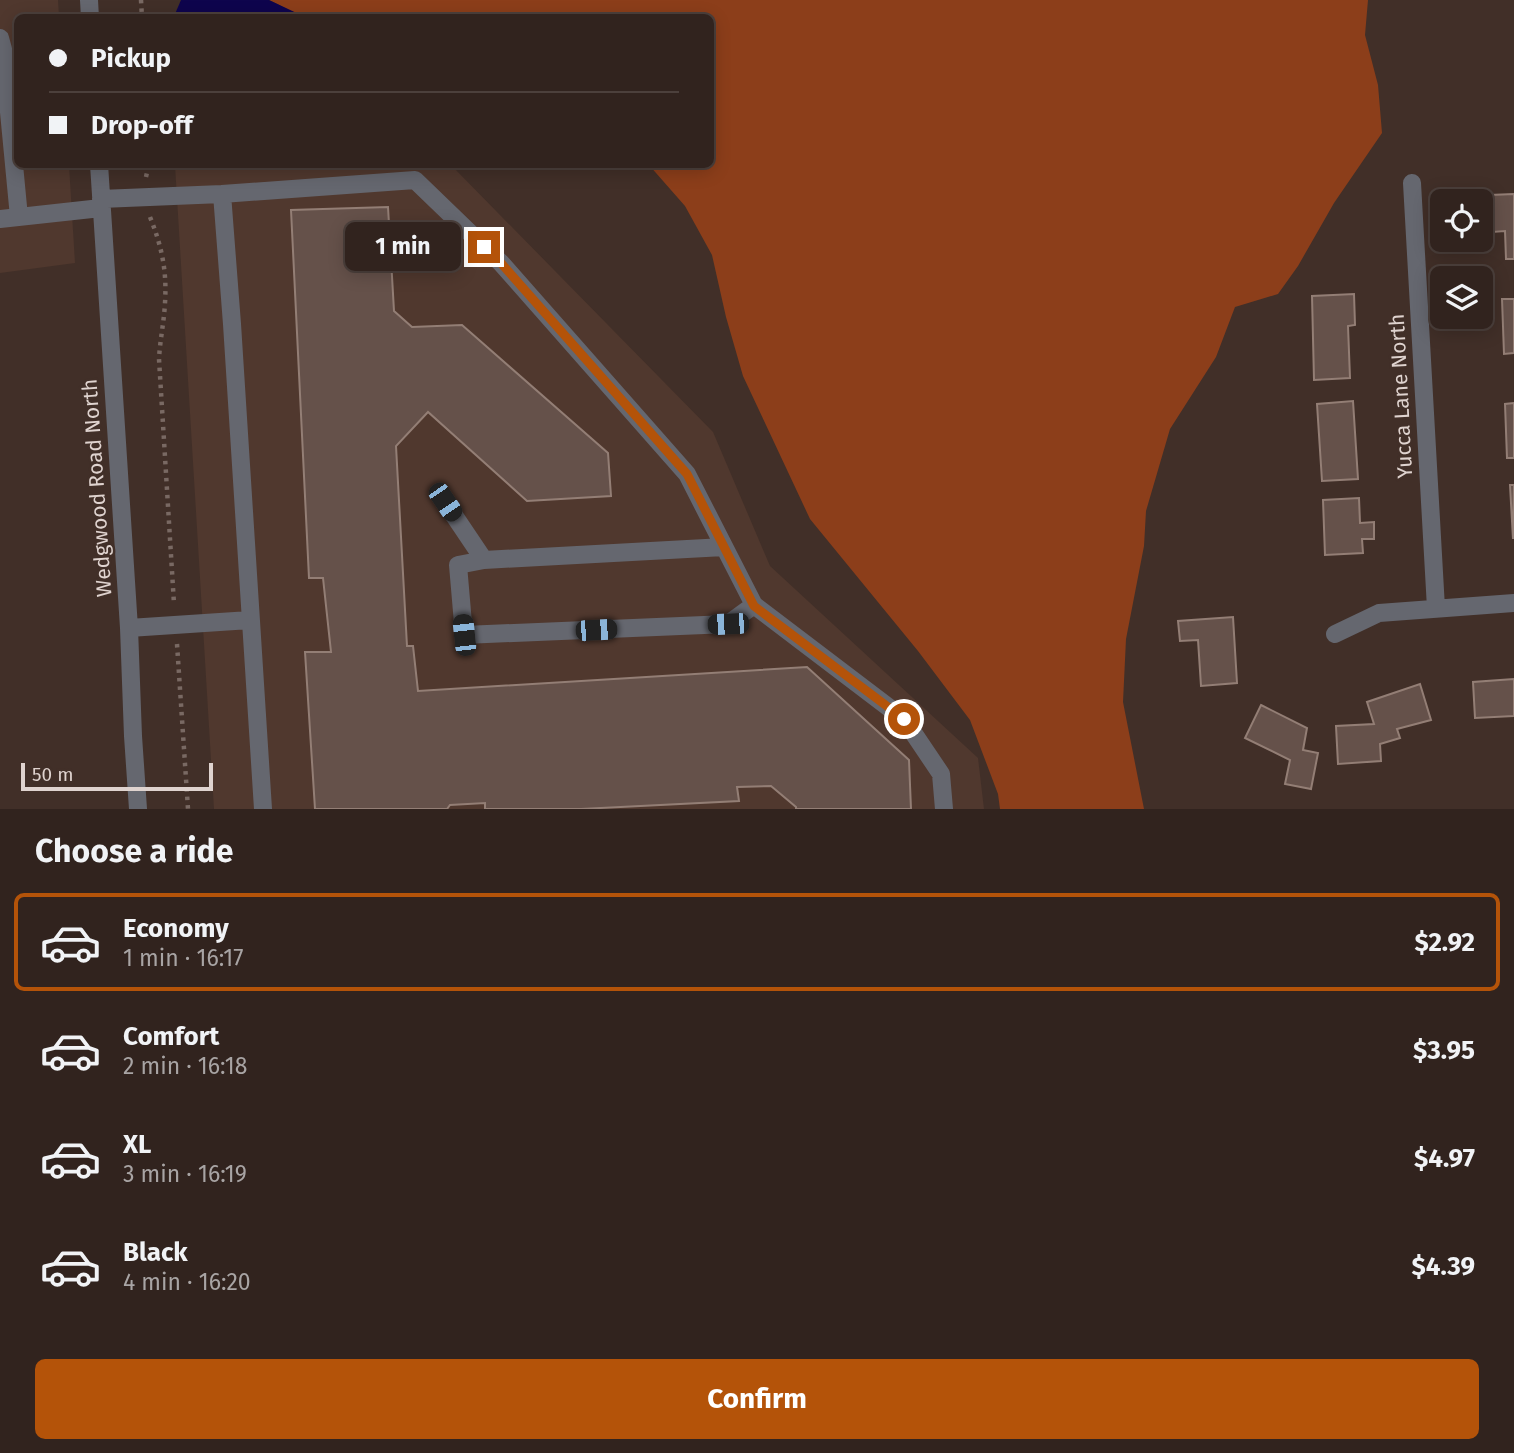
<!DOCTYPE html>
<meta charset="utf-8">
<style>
:root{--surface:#31231e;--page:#3d2f2b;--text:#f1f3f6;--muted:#a8a4a4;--line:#4c403c;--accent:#b45309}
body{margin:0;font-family:"Fira Sans",sans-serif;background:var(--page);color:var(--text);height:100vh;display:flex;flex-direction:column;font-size:26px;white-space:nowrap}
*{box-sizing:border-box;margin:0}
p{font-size:23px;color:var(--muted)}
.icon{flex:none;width:38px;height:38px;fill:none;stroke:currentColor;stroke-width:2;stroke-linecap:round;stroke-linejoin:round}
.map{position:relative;height:809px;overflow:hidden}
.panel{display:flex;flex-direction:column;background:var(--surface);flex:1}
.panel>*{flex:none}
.guide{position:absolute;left:14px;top:14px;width:700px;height:154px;border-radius:10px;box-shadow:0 4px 18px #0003,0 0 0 2px var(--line);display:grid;align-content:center;height:154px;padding:0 35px;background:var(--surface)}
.tools{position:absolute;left:1430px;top:189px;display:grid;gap:14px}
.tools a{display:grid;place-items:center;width:63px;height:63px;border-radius:10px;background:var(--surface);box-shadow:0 4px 18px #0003,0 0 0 2px var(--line);font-size:35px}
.scale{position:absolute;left:21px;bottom:18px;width:192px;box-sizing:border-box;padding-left:7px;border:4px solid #dfd3cf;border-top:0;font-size:19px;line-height:24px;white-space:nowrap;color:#dfd3cf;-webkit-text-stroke:5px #412f28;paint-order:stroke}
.end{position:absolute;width:32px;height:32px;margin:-16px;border:9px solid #b45309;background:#fff;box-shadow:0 0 0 4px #fff}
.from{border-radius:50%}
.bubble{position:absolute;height:49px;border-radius:10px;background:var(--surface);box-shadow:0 4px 18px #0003,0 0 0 2px var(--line);font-size:23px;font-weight:700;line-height:49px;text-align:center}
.car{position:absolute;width:21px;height:42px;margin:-21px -10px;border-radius:9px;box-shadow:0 0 5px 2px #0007;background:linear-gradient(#222 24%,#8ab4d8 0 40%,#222 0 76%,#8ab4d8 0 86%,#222 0)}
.guide b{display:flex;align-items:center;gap:24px;height:66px;font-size:26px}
.guide b+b{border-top:2px solid var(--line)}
.guide i{width:18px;height:18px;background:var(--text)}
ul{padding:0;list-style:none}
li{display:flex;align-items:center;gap:21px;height:98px;margin:0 14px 10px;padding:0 21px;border:4px solid transparent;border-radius:10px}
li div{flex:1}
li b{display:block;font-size:26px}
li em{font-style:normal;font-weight:700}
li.active{border-color:var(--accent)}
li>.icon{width:63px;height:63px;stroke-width:1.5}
h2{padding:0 35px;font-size:32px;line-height:84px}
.action{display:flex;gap:14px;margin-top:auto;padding:14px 35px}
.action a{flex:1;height:80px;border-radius:10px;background:var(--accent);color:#fff;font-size:28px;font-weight:700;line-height:80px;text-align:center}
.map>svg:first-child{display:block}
</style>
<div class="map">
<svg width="1514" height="809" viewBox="0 0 1514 809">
<rect width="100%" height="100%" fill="#412f28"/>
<path fill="#50382e" d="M0 0H58L59 17 18 18V164L69 165 75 263 0 273Z
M175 165H451L713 432 770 566 978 758 984 809H214Z"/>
<path fill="#8c3e1a" d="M269 0H1368L1365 35 1378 85 1382 133 1334 203 1298 266 1278 294 1235 307 1216 357 1170 429 1146 511 1144 546 1126 639 1123 702 1144 809H1000L998 794 970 720 918 651 810 519 743 376 726 317 712 255 685 206 649 165 710 164V18H305Z"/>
<path fill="#0e044d" d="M181 0H269L305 17H175V14Z"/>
<path fill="#65514a" stroke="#937e75" stroke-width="2" d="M1514 194V259H1506L1505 231 1492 232 1490 195Z
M388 207 394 311 412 327 462 325 608 453 611 496 527 501 428 412 396 446 407 646H413L418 691 807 667 909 760 911 809H796V807L771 786 737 787 739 801 581 809H485V803L450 805 447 809H315L305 652H331L323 578H309L291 210Z
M1354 294 1355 325 1348 326 1350 378 1314 380 1312 296Z
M1502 299H1514V353L1504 354Z
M1353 401 1358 479 1322 481 1317 404Z
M1514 403V458H1507L1505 404Z
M1510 485H1514L1513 539Z
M1359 498 1360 523 1374 522V539H1362L1363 553 1325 555 1323 500Z
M1233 617 1237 683 1201 686 1198 640 1180 641 1178 621Z
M1514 679V716L1475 718 1473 682Z
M1420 684 1431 720 1397 729 1400 738 1380 744 1381 761 1338 764 1336 726 1374 724 1367 702Z
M1261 705 1307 728 1303 750 1318 753 1311 789 1285 784 1290 760 1245 738Z"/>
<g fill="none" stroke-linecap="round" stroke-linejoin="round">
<path stroke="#796963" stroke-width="4.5" stroke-dasharray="3.5 5" stroke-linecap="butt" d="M141 0 142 18
M146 177 149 164
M150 217C162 247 167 271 165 303 164 322 160 340 159 359L174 604
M177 644 188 809"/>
<path stroke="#65676f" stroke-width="18" d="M89 0 90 18
M0 38 3 49 19 217
M99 164 129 628 133 736 138 809
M1412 183 1436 608
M222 194 232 324 263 809
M101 199 222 194 415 180 501 263 687 474 754 605 904 719 941 774 944 809
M0 219 101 208
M445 502 484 560 724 547
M484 560 458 565 464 635 728 624 754 605
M129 628 250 620
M1335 634 1379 613 1514 603"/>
</g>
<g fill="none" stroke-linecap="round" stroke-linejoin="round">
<path stroke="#b45309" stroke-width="9" d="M484 247 501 263 687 474 754 606 904 719"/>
</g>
<g text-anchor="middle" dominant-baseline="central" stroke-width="5" stroke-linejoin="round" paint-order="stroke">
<g font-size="21" fill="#dfd3cf" stroke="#412f28">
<text transform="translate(1401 396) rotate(-93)">Yucca Lane North</text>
<text transform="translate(97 488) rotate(-94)">Wedgwood Road North</text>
</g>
</g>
</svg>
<div class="tools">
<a><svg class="icon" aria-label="locate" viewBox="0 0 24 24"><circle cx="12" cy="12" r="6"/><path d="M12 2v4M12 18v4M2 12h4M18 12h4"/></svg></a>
<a><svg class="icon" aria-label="layers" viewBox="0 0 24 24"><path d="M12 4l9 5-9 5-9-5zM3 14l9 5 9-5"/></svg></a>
</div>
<div class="scale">50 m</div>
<i class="end from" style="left:904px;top:719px"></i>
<i class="end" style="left:484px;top:247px"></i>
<div class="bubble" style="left:345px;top:222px;width:116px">1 min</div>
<i class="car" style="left:445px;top:502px;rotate:146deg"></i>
<i class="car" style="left:728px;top:624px;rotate:268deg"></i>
<i class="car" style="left:596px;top:630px;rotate:87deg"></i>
<i class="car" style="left:464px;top:635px;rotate:354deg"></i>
<div class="guide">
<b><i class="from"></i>Pickup</b>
<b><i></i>Drop-off</b>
</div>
</div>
<section class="panel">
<h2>Choose a ride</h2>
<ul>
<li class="active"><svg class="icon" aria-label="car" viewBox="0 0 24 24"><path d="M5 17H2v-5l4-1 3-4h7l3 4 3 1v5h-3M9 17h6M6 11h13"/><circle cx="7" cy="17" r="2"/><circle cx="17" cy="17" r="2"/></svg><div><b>Economy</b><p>1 min · 16:17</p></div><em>$2.92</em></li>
<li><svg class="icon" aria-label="car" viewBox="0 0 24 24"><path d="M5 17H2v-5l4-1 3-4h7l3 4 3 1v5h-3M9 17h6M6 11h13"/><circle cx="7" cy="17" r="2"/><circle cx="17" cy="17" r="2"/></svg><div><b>Comfort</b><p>2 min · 16:18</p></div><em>$3.95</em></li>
<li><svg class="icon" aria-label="car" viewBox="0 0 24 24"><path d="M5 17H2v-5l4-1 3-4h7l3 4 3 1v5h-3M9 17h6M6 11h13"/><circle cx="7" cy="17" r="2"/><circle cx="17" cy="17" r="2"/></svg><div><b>XL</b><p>3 min · 16:19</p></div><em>$4.97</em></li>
<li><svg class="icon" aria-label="car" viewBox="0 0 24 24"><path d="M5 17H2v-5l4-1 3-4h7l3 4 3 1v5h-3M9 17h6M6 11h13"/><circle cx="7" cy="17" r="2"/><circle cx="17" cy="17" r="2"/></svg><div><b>Black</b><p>4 min · 16:20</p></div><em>$4.39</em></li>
</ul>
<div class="action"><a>Confirm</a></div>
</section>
